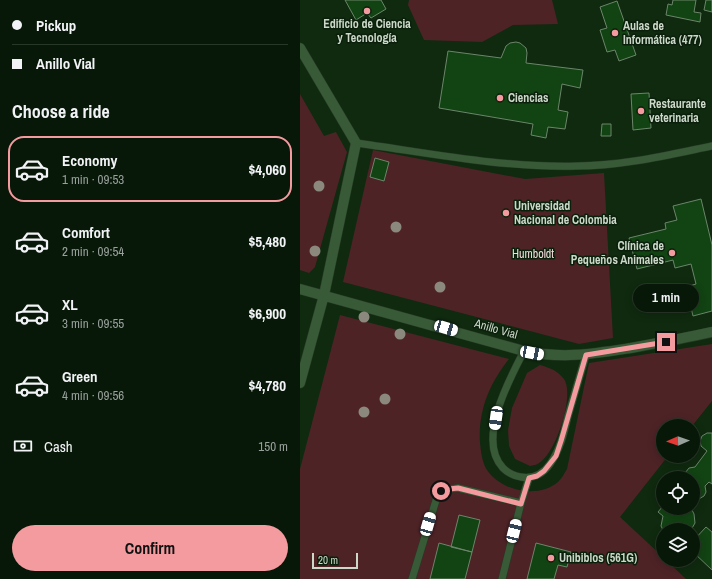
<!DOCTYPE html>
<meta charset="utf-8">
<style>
:root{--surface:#081808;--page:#162516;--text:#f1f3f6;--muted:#98a09c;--line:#293729;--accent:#f49b9f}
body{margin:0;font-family:"Archivo Narrow",sans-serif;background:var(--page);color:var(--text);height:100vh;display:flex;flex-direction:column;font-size:15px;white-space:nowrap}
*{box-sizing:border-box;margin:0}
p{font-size:13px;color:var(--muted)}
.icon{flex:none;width:22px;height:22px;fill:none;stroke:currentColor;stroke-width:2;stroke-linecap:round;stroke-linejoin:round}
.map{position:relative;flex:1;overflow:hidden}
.panel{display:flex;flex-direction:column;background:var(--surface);width:300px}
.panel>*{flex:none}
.top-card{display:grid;align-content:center;height:88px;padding:0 12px;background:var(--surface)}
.needle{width:26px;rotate:268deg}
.buttons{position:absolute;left:356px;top:419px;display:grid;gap:8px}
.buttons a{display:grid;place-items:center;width:44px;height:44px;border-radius:50%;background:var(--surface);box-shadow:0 2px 10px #0003,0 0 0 1px var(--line);font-size:20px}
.scale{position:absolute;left:12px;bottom:10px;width:46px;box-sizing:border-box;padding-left:4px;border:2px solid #cbd8ca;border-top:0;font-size:11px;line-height:14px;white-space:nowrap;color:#cbd8ca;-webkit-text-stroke:3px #0b200b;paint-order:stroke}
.end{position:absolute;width:18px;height:18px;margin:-9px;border:5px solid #f49b9f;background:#111;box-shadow:0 0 0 2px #111}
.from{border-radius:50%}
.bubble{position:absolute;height:28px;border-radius:14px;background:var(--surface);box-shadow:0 2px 10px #0003,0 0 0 1px var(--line);font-size:13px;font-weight:700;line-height:28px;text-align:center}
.car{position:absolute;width:12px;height:24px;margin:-12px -6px;border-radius:5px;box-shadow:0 0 3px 1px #0007;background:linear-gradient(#fff 24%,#345 0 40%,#fff 0 76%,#345 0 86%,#fff 0)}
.top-card b{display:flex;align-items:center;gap:14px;height:38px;font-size:15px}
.top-card b+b{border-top:1px solid var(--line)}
.top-card i{width:10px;height:10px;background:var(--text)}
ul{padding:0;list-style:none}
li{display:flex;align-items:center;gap:12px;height:66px;margin:0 8px 6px;padding:0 4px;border:2px solid transparent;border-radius:16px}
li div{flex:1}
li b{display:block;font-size:15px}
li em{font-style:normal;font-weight:700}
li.selected{border-color:var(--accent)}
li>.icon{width:36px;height:36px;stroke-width:1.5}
h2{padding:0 12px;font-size:18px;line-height:48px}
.pay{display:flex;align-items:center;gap:10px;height:44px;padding:0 12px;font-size:15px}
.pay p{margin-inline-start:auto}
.button{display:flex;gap:8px;margin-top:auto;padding:8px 12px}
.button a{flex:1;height:46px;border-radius:24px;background:var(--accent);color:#111;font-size:16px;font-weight:700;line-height:46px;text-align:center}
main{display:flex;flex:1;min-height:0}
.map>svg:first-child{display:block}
</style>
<main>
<section class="panel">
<div class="top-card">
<b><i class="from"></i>Pickup</b>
<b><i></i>Anillo Vial</b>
</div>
<h2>Choose a ride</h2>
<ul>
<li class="selected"><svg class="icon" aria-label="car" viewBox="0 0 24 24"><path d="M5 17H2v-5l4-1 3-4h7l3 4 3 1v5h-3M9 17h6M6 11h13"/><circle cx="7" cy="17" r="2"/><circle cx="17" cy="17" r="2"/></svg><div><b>Economy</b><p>1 min · 09:53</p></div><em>$4,060</em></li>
<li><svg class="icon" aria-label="car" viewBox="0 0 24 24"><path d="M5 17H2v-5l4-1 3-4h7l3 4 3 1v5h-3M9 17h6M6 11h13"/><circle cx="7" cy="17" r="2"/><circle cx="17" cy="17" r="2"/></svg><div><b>Comfort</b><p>2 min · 09:54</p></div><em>$5,480</em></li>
<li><svg class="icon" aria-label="car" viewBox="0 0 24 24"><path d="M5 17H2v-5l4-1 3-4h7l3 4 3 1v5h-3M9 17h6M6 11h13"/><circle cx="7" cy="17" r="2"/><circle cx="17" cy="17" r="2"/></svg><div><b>XL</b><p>3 min · 09:55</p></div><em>$6,900</em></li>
<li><svg class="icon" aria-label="car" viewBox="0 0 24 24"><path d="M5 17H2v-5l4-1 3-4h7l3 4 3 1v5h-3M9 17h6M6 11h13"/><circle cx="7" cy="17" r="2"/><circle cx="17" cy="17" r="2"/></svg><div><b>Green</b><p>4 min · 09:56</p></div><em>$4,780</em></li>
</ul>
<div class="pay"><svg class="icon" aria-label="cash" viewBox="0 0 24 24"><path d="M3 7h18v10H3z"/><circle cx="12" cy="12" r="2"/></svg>Cash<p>150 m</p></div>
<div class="button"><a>Confirm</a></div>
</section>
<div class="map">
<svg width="412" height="579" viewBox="0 0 412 579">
<rect width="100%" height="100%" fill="#0b200b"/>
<path fill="#0f2a0f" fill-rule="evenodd" d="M0 0H412V579H0ZM363 426H393V456H363ZM363 478H393V508H363ZM363 530H393V560H363Z"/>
<path fill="#4d2326" d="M109 0H252L258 24 213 25 182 42 124 40 108 5Z
M0 94 24 136 36 132 47 152 15 267 9 273 0 270Z
M73 150 225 179 304 173 313 338 279 344 43 282Z
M40 315 209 359C189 384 178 411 180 443 181 452 182 462 187 470 201 491 238 499 258 482 262 478 264 474 267 469L289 363 412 344V401L392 426H363V456H368L320 517 363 557V560H366L386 579H0V469Z
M240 365C250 368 257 370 264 379 275 395 256 453 239 463 237 465 233 465 230 466L215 459 209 446 208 430 212 408 227 373Z"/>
<path fill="#124313" stroke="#6c856b" d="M45 0H81L86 9 71 18 67 13 56 20Z
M373 0H396L394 12 401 13 400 22 366 15 368 4 372 5Z
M406 0H412V12L404 10Z
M317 1 336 55 319 61 315 50 307 52 300 30 307 28 300 7Z
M216 42 220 43 226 48 227 53 226 63 283 70 280 88 262 84 258 110 268 112 265 129 248 127 246 138 231 135 233 124 139 108 148 51 201 58 206 46 210 43Z
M349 93 351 128 333 130 331 94Z
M302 124H311V136H301Z
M75 158 89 162 84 181 70 177Z
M401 199 412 245V311L393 316 386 287 396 284 391 264 375 268 373 260 337 269 329 238 366 229 365 223 377 220 373 206Z
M407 433H412V484L409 482 405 486 406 492 404 496 397 500 393 505V478H385V473L389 468 395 467 407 451 401 446 400 441 402 436Z
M363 506V508H391L394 514 395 523 391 530H363L361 526 363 516 358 512Z
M159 515 180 520 172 552 151 547Z
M406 527 412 532V570L393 552V541Z
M139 543 172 552 165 579H130Z
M236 543 271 552 267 567 258 565 254 579H227Z"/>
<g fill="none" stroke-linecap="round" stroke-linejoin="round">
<defs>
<path id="service" d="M56 143C129 153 203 168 277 166 322 166 368 155 412 146
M224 351C210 378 176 440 203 468 208 473 214 476 221 477 233 479 243 474 250 464 260 450 264 433 268 416 274 396 280 375 286 355
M112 579 137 497C143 489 148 489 158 488L221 503
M202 579 221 503 229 478"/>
<path id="minor" d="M0 48 56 143 24 295 0 383
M0 289 224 351C263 359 292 354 331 348 358 343 385 338 412 332"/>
</defs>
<use href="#service" stroke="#263a26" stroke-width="8"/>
<use href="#minor" stroke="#263a26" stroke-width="11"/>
<use href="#service" stroke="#385a37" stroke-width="7"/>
<use href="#minor" stroke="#385a37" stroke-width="10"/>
</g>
<g fill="#8b887e">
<circle cx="19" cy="186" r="5.5"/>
<circle cx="96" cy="227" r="5.5"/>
<circle cx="15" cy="251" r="5.5"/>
<circle cx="140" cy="287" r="5.5"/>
<circle cx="64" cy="317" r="5.5"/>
<circle cx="100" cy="334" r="5.5"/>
<circle cx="85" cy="399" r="5.5"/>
<circle cx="64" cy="412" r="5.5"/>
</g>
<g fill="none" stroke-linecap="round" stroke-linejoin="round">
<path stroke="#f49b9f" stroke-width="5" d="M141 491 149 489 158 488 221 504 229 478 237 476 244 471 256 456 261 441 286 355 366 342"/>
</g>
<g fill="#f49b9f" stroke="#0b200b" stroke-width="1.5">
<circle cx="67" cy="11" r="4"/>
<circle cx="315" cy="33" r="4"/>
<circle cx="200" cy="98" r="4"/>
<circle cx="341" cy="111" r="4"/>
<circle cx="206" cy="213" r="4"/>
<circle cx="372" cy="253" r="4"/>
<circle cx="251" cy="558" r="4"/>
</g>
<g text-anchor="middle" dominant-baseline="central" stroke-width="3" stroke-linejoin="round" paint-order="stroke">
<g font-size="12" font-weight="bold" fill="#cbd8ca" stroke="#0b200b" text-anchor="start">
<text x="67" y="24" text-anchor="middle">Edificio de Ciencia<tspan x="67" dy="14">y Tecnología</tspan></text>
<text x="323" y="26">Aulas de<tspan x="323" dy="14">Informática (477)</tspan></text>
<text x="208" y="98">Ciencias</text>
<text x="349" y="104">Restaurante<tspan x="349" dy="14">veterinaria</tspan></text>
<text x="214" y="206">Universidad<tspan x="214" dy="14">Nacional de Colombia</tspan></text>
<text x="364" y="246" text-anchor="end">Clínica de<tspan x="364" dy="14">Pequeños Animales</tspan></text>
<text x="259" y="558">Unibiblos (561G)</text>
</g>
<g font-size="12" fill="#f3dddd" stroke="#0b200b">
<text x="233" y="254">Humboldt</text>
</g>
<g font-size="12" fill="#cbd8ca" stroke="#0b200b">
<text transform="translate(196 329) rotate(16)">Anillo Vial</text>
</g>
</g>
</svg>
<div class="buttons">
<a><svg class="needle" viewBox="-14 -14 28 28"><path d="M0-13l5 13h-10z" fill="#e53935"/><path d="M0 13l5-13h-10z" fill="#98a09c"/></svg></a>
<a><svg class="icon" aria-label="locate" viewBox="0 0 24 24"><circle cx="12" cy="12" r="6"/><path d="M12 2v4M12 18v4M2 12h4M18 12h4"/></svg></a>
<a><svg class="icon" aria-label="layers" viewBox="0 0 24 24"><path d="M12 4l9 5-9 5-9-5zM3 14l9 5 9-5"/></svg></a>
</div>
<div class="scale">20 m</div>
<i class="end from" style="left:141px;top:491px"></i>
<i class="end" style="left:366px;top:342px"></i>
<div class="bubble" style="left:333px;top:284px;width:66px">1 min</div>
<i class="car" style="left:146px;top:328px;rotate:106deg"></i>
<i class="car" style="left:232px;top:353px;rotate:101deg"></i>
<i class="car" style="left:196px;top:418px;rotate:188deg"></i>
<i class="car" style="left:128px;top:524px;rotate:16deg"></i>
<i class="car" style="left:214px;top:531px;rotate:14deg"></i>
</div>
</main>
